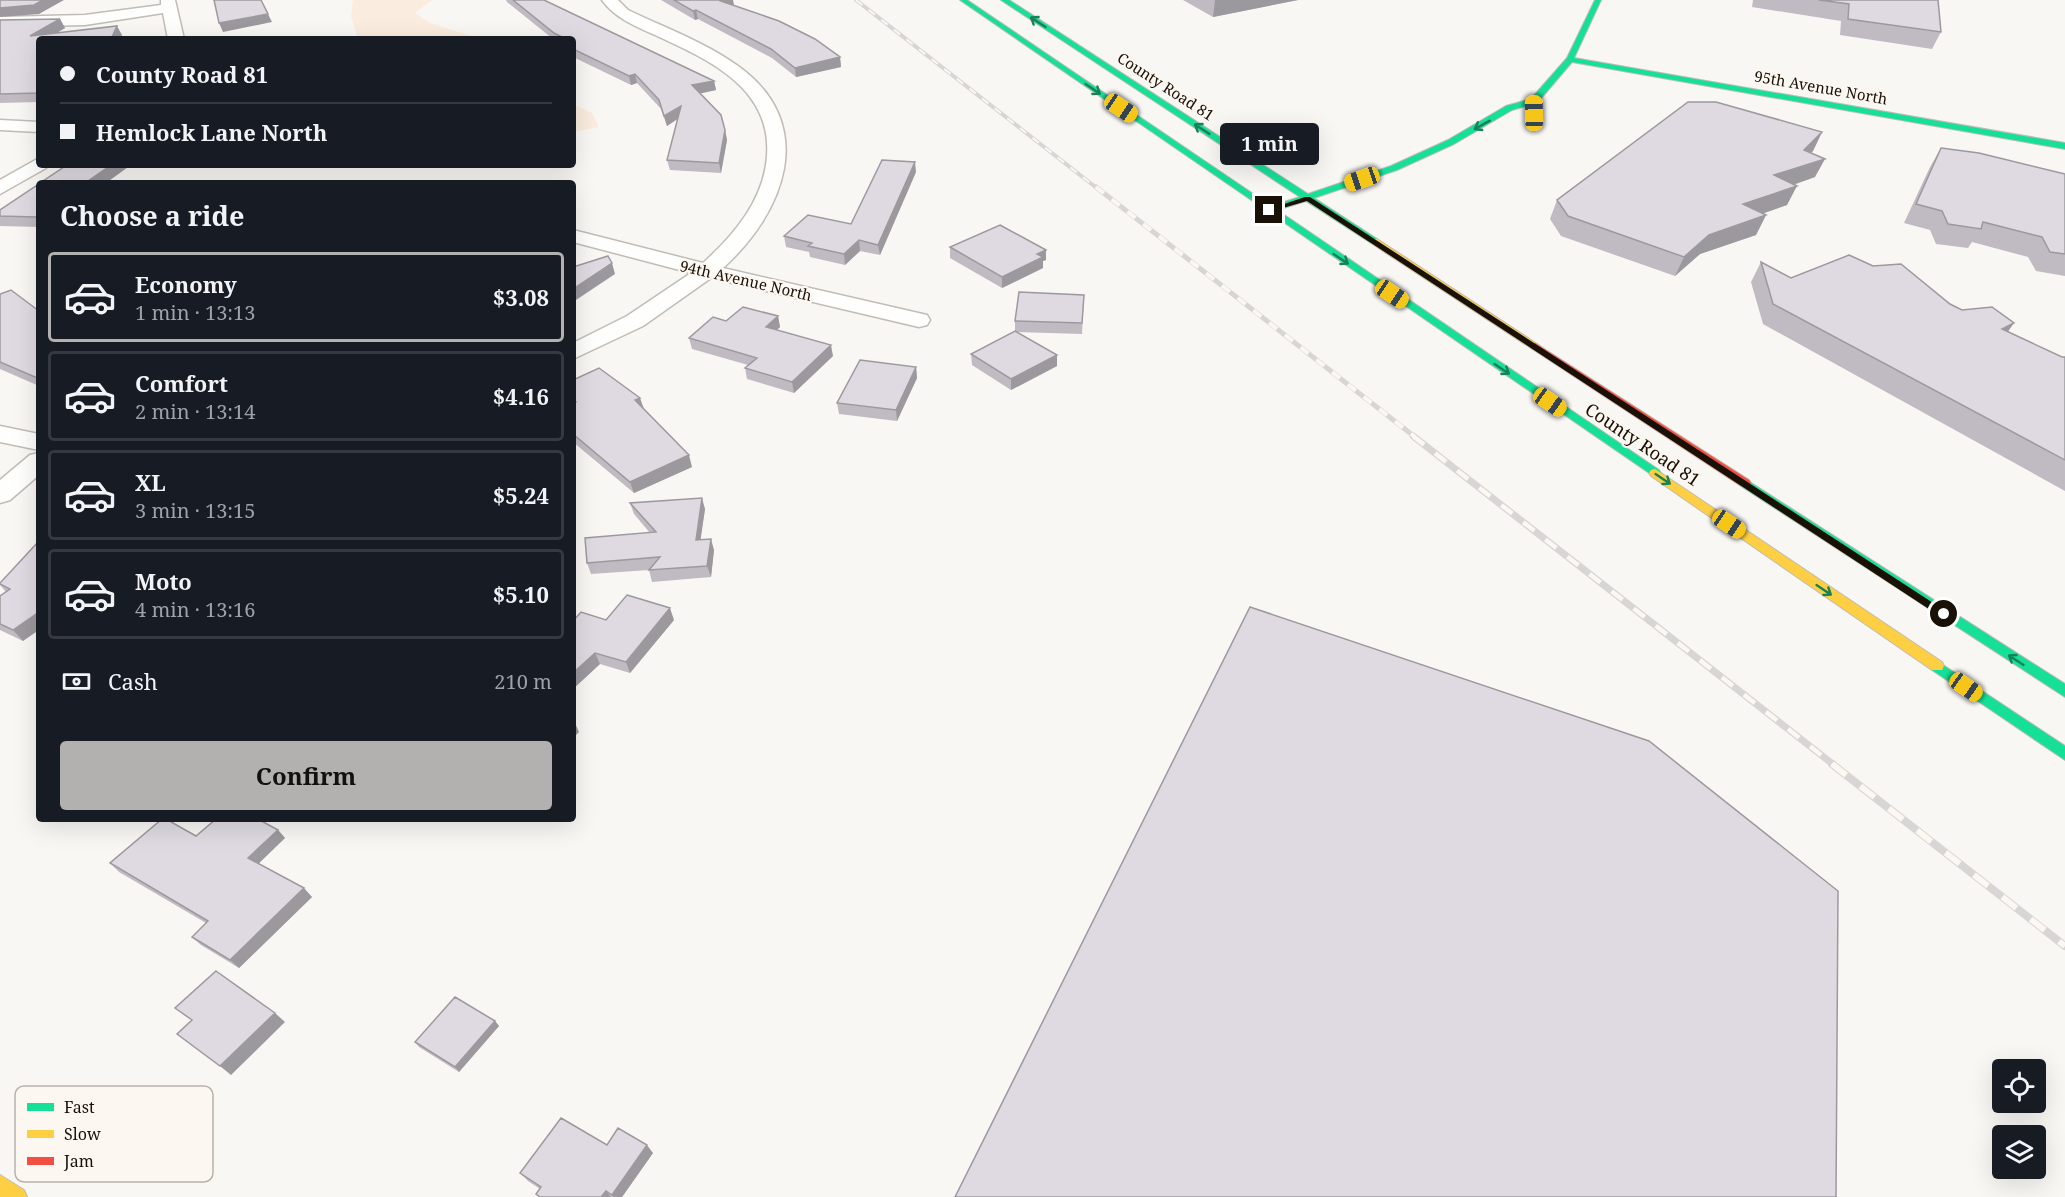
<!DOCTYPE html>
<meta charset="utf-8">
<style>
:root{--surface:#171b24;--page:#20242c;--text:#f1f3f6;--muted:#9ea1a6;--line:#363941;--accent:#b3b1af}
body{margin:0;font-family:"Noto Serif",serif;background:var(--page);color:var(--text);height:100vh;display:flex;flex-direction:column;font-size:22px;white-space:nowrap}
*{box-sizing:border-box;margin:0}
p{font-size:20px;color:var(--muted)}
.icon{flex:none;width:33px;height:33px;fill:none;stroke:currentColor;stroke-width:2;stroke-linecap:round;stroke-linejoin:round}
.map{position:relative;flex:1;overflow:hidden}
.sheet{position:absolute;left:36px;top:180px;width:540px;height:642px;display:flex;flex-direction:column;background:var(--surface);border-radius:6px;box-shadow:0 6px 24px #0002}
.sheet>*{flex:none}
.top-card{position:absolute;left:36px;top:36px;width:540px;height:132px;border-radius:6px;box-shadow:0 6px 24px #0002;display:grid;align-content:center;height:132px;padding:0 24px;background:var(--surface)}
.buttons{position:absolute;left:1992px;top:1059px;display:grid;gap:12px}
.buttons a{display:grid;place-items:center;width:54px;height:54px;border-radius:6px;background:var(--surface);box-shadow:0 6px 24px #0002;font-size:30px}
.end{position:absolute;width:27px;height:27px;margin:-14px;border:8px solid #191006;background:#fff;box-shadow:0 0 0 3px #fff}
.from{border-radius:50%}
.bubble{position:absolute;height:42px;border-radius:6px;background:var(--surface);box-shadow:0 6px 24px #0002;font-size:20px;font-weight:700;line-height:42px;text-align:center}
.car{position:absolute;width:18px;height:36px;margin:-18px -9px;border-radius:8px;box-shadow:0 0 4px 2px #0007;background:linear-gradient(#f5c518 24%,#345 0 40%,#f5c518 0 76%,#345 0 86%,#f5c518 0)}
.top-card b{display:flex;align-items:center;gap:21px;height:57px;font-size:22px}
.top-card b+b{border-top:2px solid var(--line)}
.top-card i{width:15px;height:15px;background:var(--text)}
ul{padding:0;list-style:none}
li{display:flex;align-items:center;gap:18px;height:90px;margin:0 12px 9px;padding:0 12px;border:3px solid var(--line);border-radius:6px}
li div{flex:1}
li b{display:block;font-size:22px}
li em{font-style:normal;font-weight:700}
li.selected{border-color:var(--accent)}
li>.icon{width:54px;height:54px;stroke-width:1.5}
h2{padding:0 24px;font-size:27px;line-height:72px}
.pay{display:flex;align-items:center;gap:15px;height:66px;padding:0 24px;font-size:22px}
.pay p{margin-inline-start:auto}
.cta{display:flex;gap:12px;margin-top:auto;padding:12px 24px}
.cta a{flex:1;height:69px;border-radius:6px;background:var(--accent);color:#111;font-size:24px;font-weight:700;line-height:69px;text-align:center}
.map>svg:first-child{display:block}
</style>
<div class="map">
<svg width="2065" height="1197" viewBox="0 0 2065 1197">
<rect width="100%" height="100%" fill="#f9f7f4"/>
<path fill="#faeddf" d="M353 0H432L415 13 430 23 481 39H358L351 16Z
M573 104 592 113 599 127 573 132Z"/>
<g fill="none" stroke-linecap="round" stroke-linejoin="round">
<defs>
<path id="street" d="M161 0H175L184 39H168L163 13 85 25 0 27V17L85 15 161 5Z
M602 0H618L628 10C665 28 705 42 738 66 819 124 785 212 723 268L927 315 930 320 927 325 919 327 711 278 643 326 573 359V343L627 316 691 273 573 242V230L703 263C734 235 764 200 767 156 772 87 707 59 655 35 635 26 615 18 602 0Z
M0 120 39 122V132L0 130Z
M39 158V165H48L46 168 0 194V180Z
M0 426 39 434V450L0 442Z
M39 453V475L10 500 0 503V480L30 455Z"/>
<path id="fast" d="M960 0H967L1271 206 1300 197 1001 0H1009L1308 194 1391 166 1448 140 1506 106 1531 99 1567 58 1595 0H1601L1574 58 2065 143V149L1572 62 1537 103 1512 110 1454 144 1397 170 1314 198 1377 239V243H1371L1306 201 1277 210 1659 470 1661 473 1659 476 1655 477Z
M1745 479 2065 684V697L1741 486 1739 483 1741 480Z
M1937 661 2065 746V760L1932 670 1930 666 1932 662Z"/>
<path id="slow" d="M1371 239H1377L1540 346 1535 349 1531 348 1371 243Z
M1655 469 1942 662 1944 666 1942 670H1932L1651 476 1649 473 1651 470Z
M0 1175 24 1190 27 1197H0Z"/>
<path id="jam" d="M1535 343 1749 480 1751 483 1749 486H1741L1531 348V344Z"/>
</defs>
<use href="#street" stroke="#c1bcb5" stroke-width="3"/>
<use href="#fast" stroke="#c1bcb5" stroke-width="2"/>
<use href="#slow" stroke="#c1bcb5" stroke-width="2"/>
<use href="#jam" stroke="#c1bcb5" stroke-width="2"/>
<use href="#street" fill="#fefefd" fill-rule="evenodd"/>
<use href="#fast" fill="#16e098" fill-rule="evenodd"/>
<use href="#slow" fill="#ffcf43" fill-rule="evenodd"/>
<use href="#jam" fill="#f24e42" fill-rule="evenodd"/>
<defs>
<path id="rail-far3" d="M856 0 1098 189"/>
<path id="rail-far2" d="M1096 187 1415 437"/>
<path id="rail-far1" d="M1413 436 1834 765"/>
<path id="rail" d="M1832 764 2065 946"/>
</defs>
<use href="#rail-far3" stroke="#d7d6d5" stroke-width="4"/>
<use href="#rail-far2" stroke="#d7d6d5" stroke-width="5"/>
<use href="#rail-far1" stroke="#d7d6d5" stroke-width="7"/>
<use href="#rail" stroke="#d7d6d5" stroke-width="8"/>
<use href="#rail-far3" stroke="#fcf7f1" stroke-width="2" stroke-dasharray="8" stroke-linecap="butt"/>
<use href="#rail-far2" stroke="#fcf7f1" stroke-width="4" stroke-dasharray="10" stroke-linecap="butt"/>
<use href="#rail-far1" stroke="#fcf7f1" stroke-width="4.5" stroke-dasharray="14" stroke-linecap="butt"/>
<use href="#rail" stroke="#fcf7f1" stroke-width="6" stroke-dasharray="18" stroke-linecap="butt"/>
</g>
<path fill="#c0bbc2" d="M506 0H544L714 81 716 90 700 93 725 130 727 140 721 173 670 170 667 160 678 119 667 126 661 109 637 83 631 85 573 57V39H553L507 2Z
M661 0H733L734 6 840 57 841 67 796 77 772 58 698 19 695 20Z
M1183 0H1298L1213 17Z
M1753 0H1938L1941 32 1932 49 1840 35 1841 21 1752 7Z
M60 19 65 28 57 33 122 35 39 39V102L0 103V20Z
M1822 132 1813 151 1811 152 1815 177 1794 185 1787 205 1762 214 1766 215 1756 235 1700 254 1675 276 1561 236 1550 219 1557 200Z
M1941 148 2065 174V276L2036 271 2028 257 1972 242 1968 248 1936 244 1930 230 1904 223 1930 167Z
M916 172 880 255 860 251 845 265 810 257 809 252 786 247 784 236 851 224Z
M39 184V227L0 226V210Z
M950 247 1046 260 1043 261V268L1002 288 950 258Z
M1761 262 1791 278 1950 304 1962 310 2014 323 2007 332 2062 357H2065V491L1763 324 1751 282Z
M0 294 39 311V386L0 369Z
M1084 295 1082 334 1016 332 1057 355V366L1011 390 972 365 971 354 1015 331V321Z
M778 316 780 327 777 330 833 356 794 393 747 379 745 368 748 365 692 349 689 338 726 321Z
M916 367 917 378 897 421 839 414 837 403Z
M573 380 643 409 692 467 634 493 573 442Z
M630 503 705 509 700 540 714 550 711 577 652 582 649 570 591 574 587 563 650 533 634 514Z
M39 541 23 641 0 630V596L6 592 0 585V583Z
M606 620H674L630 673 600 664 573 689Z
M278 830 285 838 258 864 312 897 239 968 201 945 192 937 206 923 119 872 110 863 196 836Z
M495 1021 499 1026 459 1072 419 1047 415 1042Z
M607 1145 653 1153 622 1197H539L536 1194 540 1189 528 1181 520 1173Z"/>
<path fill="#9c999e" d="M43 0H64L39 14 0 17V8Z
M725 0H733L734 6 721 1Z
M1215 0H1298L1213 17Z
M696 10 698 19 695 20 693 11Z
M268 14 272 22 223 32 219 23Z
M60 19 65 28 46 39 30 36Z
M117 26 122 35 120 39H111Z
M840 57 841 67 796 77 795 68Z
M635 74 637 83 631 85 629 76Z
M714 81 716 90 694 95 692 85Z
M681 106 683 115 667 126 664 116Z
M725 130 727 140 721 173 719 163Z
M1822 132 1813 151 1795 168 1804 150Z
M1825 159 1815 177 1765 194 1774 175Z
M915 162 916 172 880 255 878 245Z
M111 165H131L106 183H85Z
M1797 186 1787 205 1734 223 1743 204Z
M1766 215 1756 235 1700 254 1675 276 1684 257 1709 235Z
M859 240 860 251 845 265 844 254Z
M1046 250V260L1043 261V268L1002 288V277L1037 254Z
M612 263 615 274 573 302V289Z
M778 316 780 327 768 338 766 327Z
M2014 323 1999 344 2002 329Z
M831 345 833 356 794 393 792 382Z
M1057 355V366L1011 390V379Z
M916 367 917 378 897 421 896 410Z
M640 398 644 409 635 400Z
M689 455 692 467 634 493 630 482Z
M702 498 705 509 699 551 696 540Z
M711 539 714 550 711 577 707 566Z
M670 608 674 620 630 673 626 662Z
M39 612V630L23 641 13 630Z
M595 653 600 664 573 689V673Z
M574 721 579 732 573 738V722Z
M81 819H91L83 821Z
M278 830 285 838 256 866 248 858Z
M304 888 312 897 239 968 230 960Z
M275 1013 285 1022 231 1075 220 1066Z
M495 1021 499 1026 459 1072 455 1067Z
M647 1145 653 1153 622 1197H614L612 1195Z
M606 1191 611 1197H601Z"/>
<path fill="#dfdae2" stroke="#9c999e" stroke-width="1.5" d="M0 0H43L34 5 0 8Z
M214 0H261L268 14 219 23Z
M513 0H544L714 81 692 85 721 115 725 130 719 163 667 160 681 106 664 116 659 100 635 74 629 76 573 49V39H566L554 33Z
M674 0H725L721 1 779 21 815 39 840 57 795 68 771 49 696 10 693 11Z
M1819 0H1938L1941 32 1848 19 1849 4Z
M60 19 30 36 117 26 111 39H39V93L0 94V20Z
M1688 102H1716L1822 132 1804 150 1825 159 1774 175 1797 186 1743 204 1766 215 1709 235 1684 257 1568 216 1557 200Z
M1941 148 1979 153 2065 174V254L2050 252 2042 237 1983 222 1981 229 1948 224 1942 211 1916 204Z
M882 160 915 162 878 245 859 240 844 254 808 246 812 243 784 236 808 215 851 224Z
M67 165H111L85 183H40Z
M39 184V215L36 217 0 216V210Z
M1000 225 1046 250 1037 254 1043 257 1002 277 950 247Z
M1849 255 1873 266 1901 264 1950 304 1962 310 1992 307 2014 323 2002 329 2062 357H2065V460L1773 304 1761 262 1791 278Z
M608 256 612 263 573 289V267Z
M11 290 39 311V377H35L0 362V294Z
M1019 292 1084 295 1082 323 1015 321Z
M743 307 778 316 766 327 831 345 792 382 745 368 757 358 689 338 713 317 726 321Z
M1015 331 1057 355 1011 379 971 354Z
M860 360 916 367 896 410 837 403Z
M599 368 640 398 635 400 689 455 630 482 573 434V403L576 402 573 399V380Z
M702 498 696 540 711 539 707 566 649 570 660 557 587 563 585 538 656 532 630 503Z
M39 541V612L13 630 0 624V596L10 589 0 584V583Z
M627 595 670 608 626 662 595 653 573 673V621L581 612 606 620Z
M1250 607 1649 741 1838 891 1836 1197H955Z
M162 819H166L196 836 216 819H258L278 830 248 858 304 888 230 960 192 937 208 921 110 863Z
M216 971 275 1013 220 1066 177 1034 192 1020 175 1008Z
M455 997 495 1021 455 1067 415 1042Z
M561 1118 607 1145 618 1128 647 1145 612 1195 606 1191 601 1197H540L536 1194 541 1187 520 1173Z"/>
<defs><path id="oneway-shaft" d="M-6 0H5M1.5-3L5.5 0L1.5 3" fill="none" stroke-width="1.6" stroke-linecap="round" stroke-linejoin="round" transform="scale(1.5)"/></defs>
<g stroke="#178256">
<use href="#oneway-shaft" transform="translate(1038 22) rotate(-147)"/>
<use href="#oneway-shaft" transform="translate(1093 89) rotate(34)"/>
<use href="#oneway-shaft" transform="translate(1482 125) rotate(151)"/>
<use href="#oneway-shaft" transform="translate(1202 129) rotate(-147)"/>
<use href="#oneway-shaft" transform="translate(1341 259) rotate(34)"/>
<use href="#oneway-shaft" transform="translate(1502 369) rotate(34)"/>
<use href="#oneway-shaft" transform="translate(1663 479) rotate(34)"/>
<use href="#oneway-shaft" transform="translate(1824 590) rotate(34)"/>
<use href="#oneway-shaft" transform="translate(2016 660) rotate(-147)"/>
</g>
<path fill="#191006" d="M1305 197H1310L1947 612V617H1941L1307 201 1269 212 1266 210Z"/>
<g text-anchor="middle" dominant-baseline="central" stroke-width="4.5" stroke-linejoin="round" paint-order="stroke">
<g font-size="15" fill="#191006" stroke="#fcf7f1">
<text transform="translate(1166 86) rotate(33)">County Road 81</text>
<text transform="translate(1821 87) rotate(10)">95th Avenue North</text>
<text transform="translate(746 280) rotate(13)">94th Avenue North</text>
</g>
<g font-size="18" fill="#191006" stroke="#fcf7f1">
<text transform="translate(1643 444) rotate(34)">County Road 81</text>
</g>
</g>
<rect x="15" y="1086" width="198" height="96" rx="9" fill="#fcf7f1" stroke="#b8b2aa" stroke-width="1.5"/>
<rect x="27" y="1103" width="27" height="8" fill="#16e098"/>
<rect x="27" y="1130" width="27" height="8" fill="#ffcf43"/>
<rect x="27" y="1157" width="27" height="8" fill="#f24e42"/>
<g font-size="16" fill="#191006">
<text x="64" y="1113">Fast</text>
<text x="64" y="1140">Slow</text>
<text x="64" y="1167">Jam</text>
</g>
</svg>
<div class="buttons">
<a><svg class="icon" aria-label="locate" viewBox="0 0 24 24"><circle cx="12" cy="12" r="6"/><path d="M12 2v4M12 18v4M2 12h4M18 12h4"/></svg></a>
<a><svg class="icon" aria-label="layers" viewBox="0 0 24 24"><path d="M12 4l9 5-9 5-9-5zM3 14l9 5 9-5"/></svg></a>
</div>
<i class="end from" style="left:1944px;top:614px"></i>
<i class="end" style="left:1269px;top:210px"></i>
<div class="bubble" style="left:1220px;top:123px;width:99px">1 min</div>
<i class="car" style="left:1121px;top:108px;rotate:124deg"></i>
<i class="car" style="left:1534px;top:113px;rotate:359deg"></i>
<i class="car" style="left:1362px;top:179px;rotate:251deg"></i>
<i class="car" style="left:1392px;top:294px;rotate:124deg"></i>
<i class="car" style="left:1550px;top:402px;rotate:125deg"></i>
<i class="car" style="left:1729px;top:524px;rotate:124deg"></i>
<i class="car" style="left:1966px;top:687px;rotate:125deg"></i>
<div class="top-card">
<b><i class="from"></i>County Road 81</b>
<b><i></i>Hemlock Lane North</b>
</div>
<section class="sheet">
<h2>Choose a ride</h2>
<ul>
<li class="selected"><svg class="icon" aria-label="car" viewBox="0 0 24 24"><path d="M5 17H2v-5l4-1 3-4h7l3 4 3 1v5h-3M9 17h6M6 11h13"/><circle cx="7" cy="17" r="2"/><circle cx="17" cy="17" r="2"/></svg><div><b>Economy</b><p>1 min · 13:13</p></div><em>$3.08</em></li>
<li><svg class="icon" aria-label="car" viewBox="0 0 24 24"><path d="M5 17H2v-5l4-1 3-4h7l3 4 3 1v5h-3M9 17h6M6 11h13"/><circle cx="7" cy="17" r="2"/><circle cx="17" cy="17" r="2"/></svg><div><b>Comfort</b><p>2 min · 13:14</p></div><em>$4.16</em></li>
<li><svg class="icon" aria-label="car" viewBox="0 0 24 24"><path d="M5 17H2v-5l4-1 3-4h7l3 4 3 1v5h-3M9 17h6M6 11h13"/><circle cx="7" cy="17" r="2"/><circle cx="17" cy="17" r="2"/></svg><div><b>XL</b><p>3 min · 13:15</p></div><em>$5.24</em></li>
<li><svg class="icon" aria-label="car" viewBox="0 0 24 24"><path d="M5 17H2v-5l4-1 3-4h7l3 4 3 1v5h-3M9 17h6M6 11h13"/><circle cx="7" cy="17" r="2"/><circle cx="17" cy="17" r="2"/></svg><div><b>Moto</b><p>4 min · 13:16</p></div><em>$5.10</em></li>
</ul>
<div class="pay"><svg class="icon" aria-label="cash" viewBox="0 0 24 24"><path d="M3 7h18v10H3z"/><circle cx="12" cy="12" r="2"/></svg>Cash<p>210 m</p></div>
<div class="cta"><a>Confirm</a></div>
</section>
</div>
